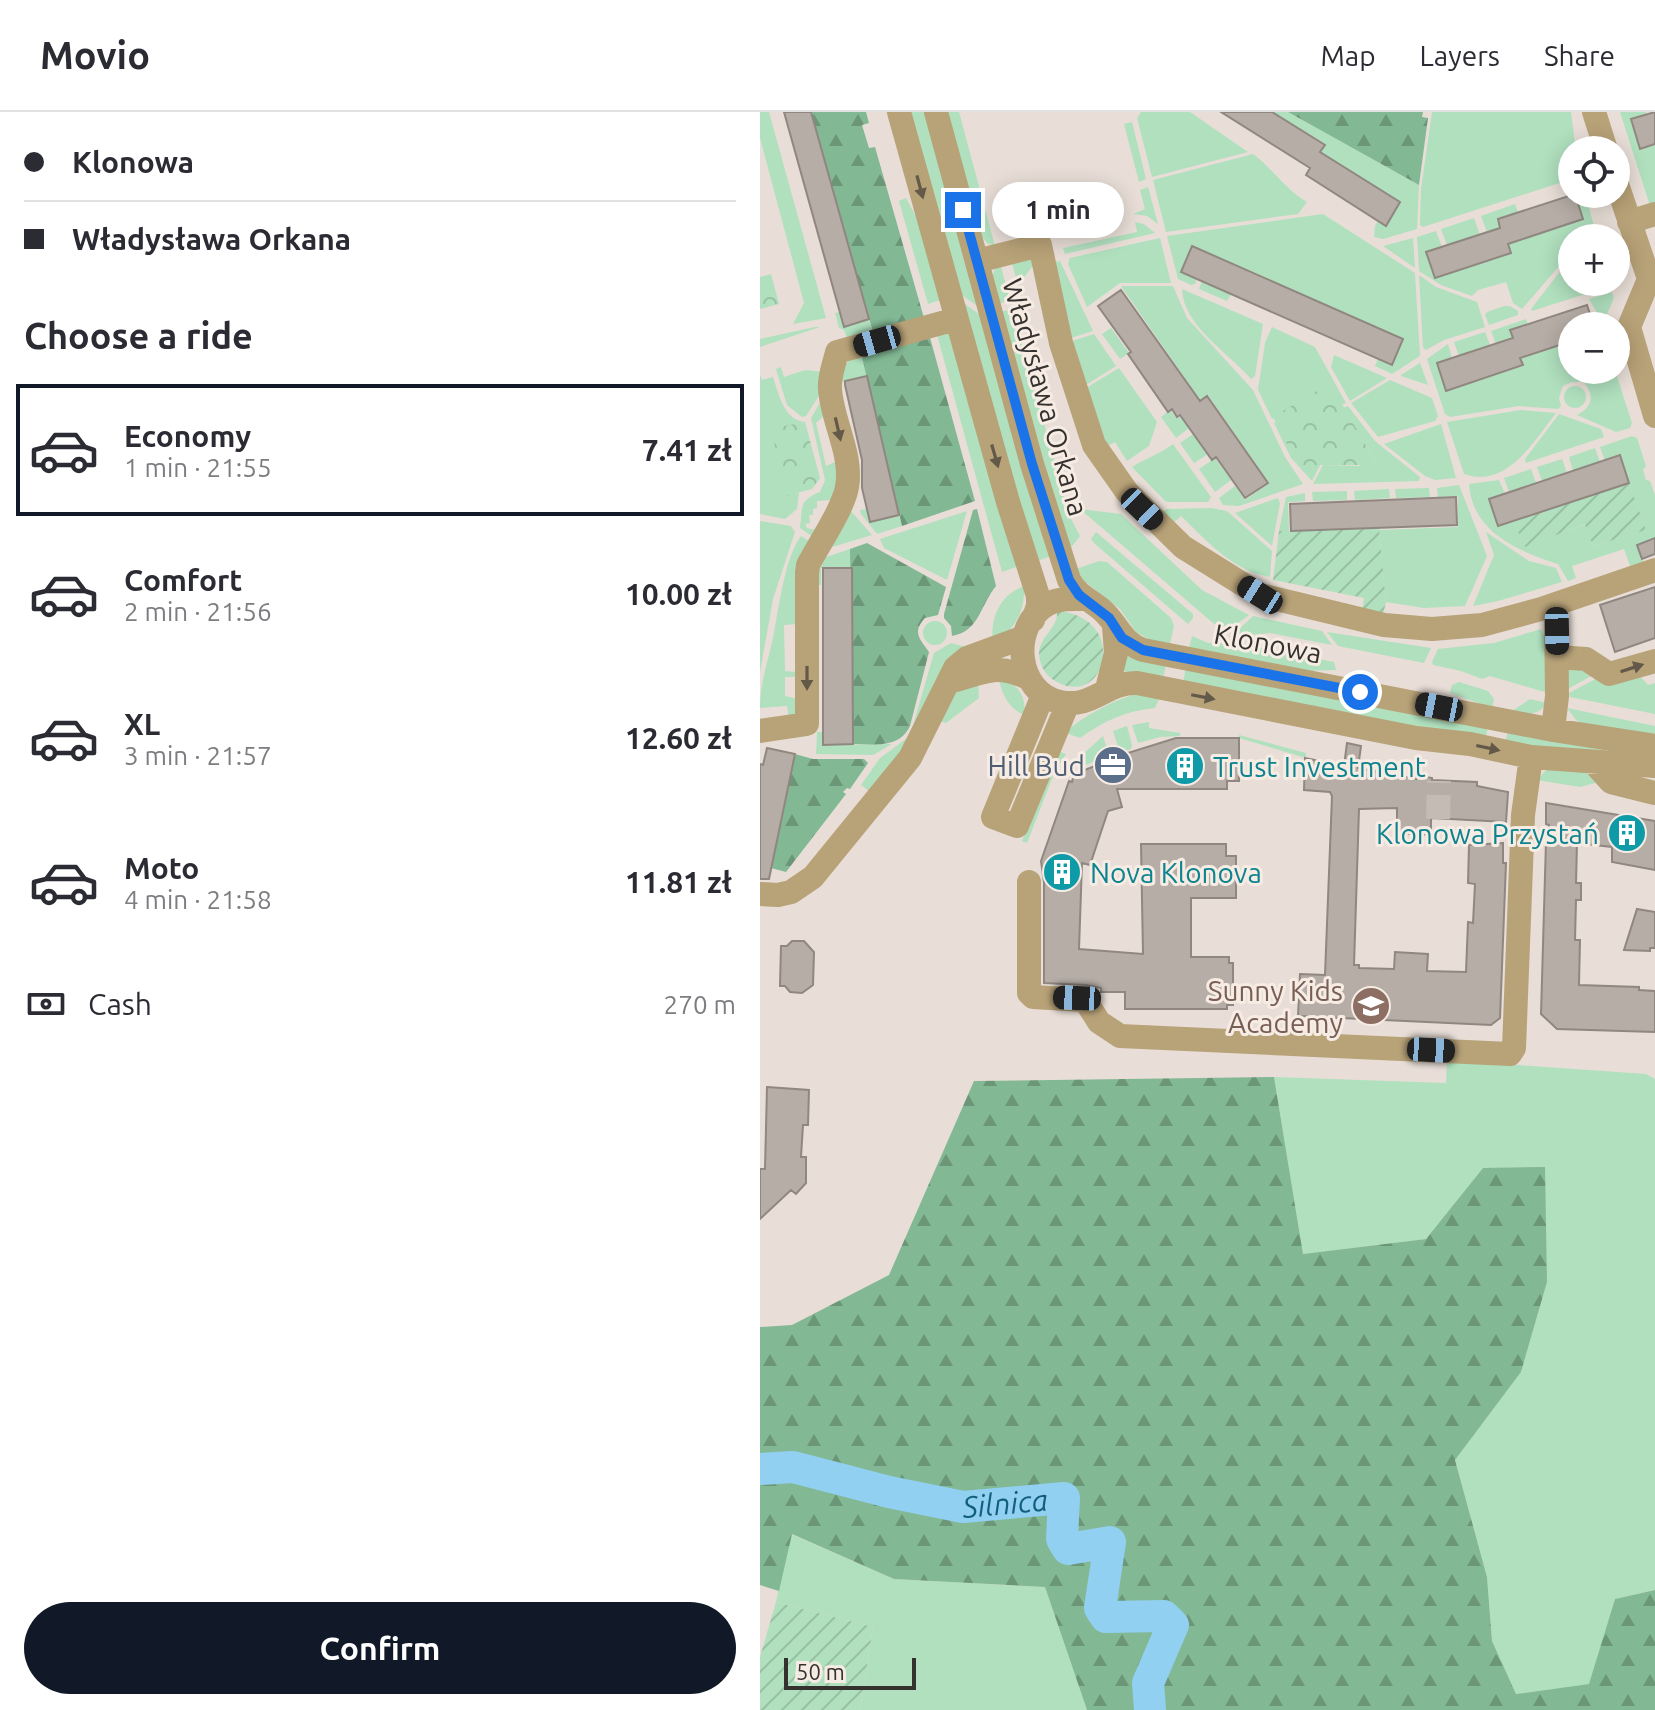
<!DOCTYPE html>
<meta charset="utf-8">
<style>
:root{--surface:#fff;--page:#f2f2f3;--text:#2b2b33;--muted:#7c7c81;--line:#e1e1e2;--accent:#111827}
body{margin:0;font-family:Ubuntu,sans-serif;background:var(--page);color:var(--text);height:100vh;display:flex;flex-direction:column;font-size:30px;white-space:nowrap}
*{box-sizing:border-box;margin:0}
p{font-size:26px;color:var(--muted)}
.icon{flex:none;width:44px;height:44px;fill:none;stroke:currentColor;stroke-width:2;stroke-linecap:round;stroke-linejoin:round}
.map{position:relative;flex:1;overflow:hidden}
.drawer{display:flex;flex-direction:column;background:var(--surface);width:760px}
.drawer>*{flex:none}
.guide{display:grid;align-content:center;height:176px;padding:0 24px;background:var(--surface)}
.fabs{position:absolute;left:798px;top:24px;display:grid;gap:16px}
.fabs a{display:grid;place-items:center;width:72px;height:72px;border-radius:50%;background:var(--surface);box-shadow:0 4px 20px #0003;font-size:40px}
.scale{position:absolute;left:24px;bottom:20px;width:132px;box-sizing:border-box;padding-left:8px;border:4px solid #35312f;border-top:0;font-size:22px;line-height:28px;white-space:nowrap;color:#35312f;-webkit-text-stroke:6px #f6ece4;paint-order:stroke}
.end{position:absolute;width:36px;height:36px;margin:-18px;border:10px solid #1a73e8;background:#fff;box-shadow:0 0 0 4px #fff}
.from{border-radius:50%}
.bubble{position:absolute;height:56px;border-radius:28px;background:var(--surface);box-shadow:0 4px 20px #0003;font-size:26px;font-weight:700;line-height:56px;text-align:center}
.car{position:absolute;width:24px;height:48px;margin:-24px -12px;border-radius:10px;box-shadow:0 0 6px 2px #0007;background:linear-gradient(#222 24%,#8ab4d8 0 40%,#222 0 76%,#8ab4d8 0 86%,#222 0)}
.guide b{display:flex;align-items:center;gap:28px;height:76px;font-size:30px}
.guide b+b{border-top:2px solid var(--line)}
.guide i{width:20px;height:20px;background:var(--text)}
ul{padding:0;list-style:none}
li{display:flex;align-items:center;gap:24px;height:132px;margin:0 16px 12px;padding:0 8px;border:4px solid transparent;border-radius:0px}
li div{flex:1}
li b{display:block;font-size:30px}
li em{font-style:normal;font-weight:700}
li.active{border-color:var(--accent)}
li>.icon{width:72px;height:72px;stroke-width:1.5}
h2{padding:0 24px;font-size:36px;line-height:96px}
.pay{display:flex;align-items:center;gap:20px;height:88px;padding:0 24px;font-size:30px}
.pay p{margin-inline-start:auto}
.primary-button{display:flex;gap:16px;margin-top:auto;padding:16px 24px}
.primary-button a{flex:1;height:92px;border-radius:48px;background:var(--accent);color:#fff;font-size:32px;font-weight:700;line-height:92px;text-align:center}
header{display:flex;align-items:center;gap:48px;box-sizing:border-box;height:112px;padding:0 40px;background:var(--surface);border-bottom:2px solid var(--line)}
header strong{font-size:38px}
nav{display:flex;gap:44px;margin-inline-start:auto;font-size:28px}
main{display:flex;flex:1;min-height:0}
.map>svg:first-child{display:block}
</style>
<header>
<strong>Movio</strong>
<nav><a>Map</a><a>Layers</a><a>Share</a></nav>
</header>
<main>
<section class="drawer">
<div class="guide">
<b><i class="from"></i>Klonowa</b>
<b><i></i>Władysława Orkana</b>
</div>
<h2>Choose a ride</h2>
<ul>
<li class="active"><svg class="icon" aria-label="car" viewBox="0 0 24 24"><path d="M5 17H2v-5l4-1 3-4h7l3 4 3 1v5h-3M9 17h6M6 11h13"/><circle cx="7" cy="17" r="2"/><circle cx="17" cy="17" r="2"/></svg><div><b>Economy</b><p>1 min · 21:55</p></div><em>7.41 zł</em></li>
<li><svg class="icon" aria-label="car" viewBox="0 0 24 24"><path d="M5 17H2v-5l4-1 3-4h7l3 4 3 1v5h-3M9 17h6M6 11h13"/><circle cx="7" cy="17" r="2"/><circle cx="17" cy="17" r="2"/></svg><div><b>Comfort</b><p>2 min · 21:56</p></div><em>10.00 zł</em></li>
<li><svg class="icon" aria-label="car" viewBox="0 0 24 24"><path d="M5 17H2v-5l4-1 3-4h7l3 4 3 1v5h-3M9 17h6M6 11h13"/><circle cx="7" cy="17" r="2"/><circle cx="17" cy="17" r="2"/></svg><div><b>XL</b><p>3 min · 21:57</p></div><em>12.60 zł</em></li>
<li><svg class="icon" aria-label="car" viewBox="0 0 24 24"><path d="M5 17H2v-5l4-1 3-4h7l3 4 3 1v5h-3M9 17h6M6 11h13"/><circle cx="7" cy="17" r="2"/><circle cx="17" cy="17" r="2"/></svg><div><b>Moto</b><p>4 min · 21:58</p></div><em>11.81 zł</em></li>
</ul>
<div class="pay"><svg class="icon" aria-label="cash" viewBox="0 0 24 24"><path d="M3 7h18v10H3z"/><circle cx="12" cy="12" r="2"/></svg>Cash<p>270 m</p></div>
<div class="primary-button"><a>Confirm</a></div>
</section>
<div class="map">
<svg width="895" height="1598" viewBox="0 0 895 1598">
<defs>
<pattern id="forest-firs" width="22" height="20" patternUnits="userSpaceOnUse" patternTransform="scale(2)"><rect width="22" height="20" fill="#82b893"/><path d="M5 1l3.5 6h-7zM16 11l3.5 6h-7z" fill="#6b9678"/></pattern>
<pattern id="park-crowns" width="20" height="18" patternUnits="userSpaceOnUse" patternTransform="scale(2)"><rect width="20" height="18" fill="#b0e0be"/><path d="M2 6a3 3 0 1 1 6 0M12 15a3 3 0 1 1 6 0" fill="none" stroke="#98c1a4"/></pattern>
<pattern id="garden-furrows" width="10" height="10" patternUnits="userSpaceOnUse" patternTransform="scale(2)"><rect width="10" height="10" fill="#b0e0be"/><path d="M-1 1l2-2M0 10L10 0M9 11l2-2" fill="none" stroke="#98c1a4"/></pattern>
</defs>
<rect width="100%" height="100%" fill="#e8ded7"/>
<path fill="#b0e0be" d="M0 0H9L66 206 33 212 44 191 0 26Z
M150 0H165L219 195 200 182Z
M186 0H199L235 134 227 131 219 121Z
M381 0H430L488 40 392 65 377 6Z
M512 0H528L659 73 657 117 623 127 614 125 615 114 618 108 626 113 640 90 560 40 564 32Z
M672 0H811L816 38H812V67L663 115 660 113 661 77Z
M860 0H886V2L871 7 880 37 895 33V96L891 97Z
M372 10 386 67 379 70 364 12Z
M493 42C513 57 526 78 547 90L538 102 406 120 393 68Z
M388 75 398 112 387 104 373 102 385 97 380 78Z
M815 82H825L836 121 829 126H812V139L762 197 753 191 746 170 718 178 712 184 681 173 659 159 657 125 676 119 682 135 666 141 675 166 751 141 748 132 823 107Z
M146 86 158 108 180 188 168 192 139 89Z
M755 92 758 100 738 107 740 116 727 120 721 104Z
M563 102 655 161 660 244 632 262 615 254 618 247 632 253 643 227 433 134 421 160 437 167 435 172 431 173 418 167 407 124Z
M714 106 720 123 687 133 681 117Z
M375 110 384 112 395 121 305 142 303 136 377 120Z
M400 126 411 171H360L327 195 308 152 310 146Z
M653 126 655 156 623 134Z
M812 144V170L848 171 844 176 772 199 771 197Z
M270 146 276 150 258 173 251 148Z
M300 149 333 219 311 226 294 150Z
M240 151 250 188 238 192C234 177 227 163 240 151Z
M659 163 676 175 717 190 725 215 684 228 666 238 663 235Z
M442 169 471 182 467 189 439 177Z
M361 174H413L427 206 493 278 525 345 543 372 479 394 463 393 459 386 475 374 485 388 509 371 448 283 440 288Z
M422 177 503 212 495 264 491 267C469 241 423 214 422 177Z
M852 180 854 186 843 211 829 187Z
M202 190 223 205 291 444 277 449Z
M744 194H750L758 199V203L729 213 725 203 727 200Z
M253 197 309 403 320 424 309 438 240 200Z
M80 200 84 214 109 207 113 220 87 226 84 218 79 216 75 201Z
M766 207 768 213 750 219 753 226 736 232 731 219Z
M55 215H60L0 235V227Z
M512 215 555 235 586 291 581 293 570 271 512 307 498 278 505 231Z
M351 216 369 241 360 247 342 222Z
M189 218 259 454 242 460 176 219Z
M725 220 730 233 699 244 694 230Z
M334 222 356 254 326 273 312 229Z
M812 229V258H829L820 270H812L803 274 799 286 801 294 798 297 759 294 690 305 685 302 667 247 688 232 692 246 677 251 687 279 762 254 760 246Z
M101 241 107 264 78 271 85 252Z
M574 243 627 266 590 289 571 255Z
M660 251 668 273 641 264V263Z
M21 255 24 265 45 258 63 260 60 282 46 304 42 305 27 293 16 257Z
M359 256 397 310 389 334 367 349 355 330 345 335 326 276Z
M834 258H855L872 311 870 316 856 320 817 303C831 296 836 284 824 271Z
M0 263 2 268 13 265C19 283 24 308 45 310L20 315 26 383 39 381 37 397 25 407 0 402Z
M630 268 672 286 678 304 675 309 618 325 591 291Z
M804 285a11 11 0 1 1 22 0a11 11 0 1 1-22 0Z
M62 287 64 304 56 311 66 354 75 350 79 362 71 388 57 389V396L53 397V403H49L50 411 45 412 47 416 56 418 53 425 40 416C43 395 38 389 60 380L65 368 51 306Z
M588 294 615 329 660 365 659 369 553 372 563 353 599 354 615 349 583 296Z
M410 298 417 307 423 302 432 314 416 326 401 305Z
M761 298 796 301C774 329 747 377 704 362L687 310Z
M799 302 841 317 844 325 766 351 765 347Z
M516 310 538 353H560L552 369 531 346 514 311Z
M681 312 696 366 675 368 665 364 624 332Z
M436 320 451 340 434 351 420 331Z
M872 324 877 326 886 354 883 358 886 368 890 369 895 383V426L877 433 884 452 872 459 864 437 812 454 816 466 808 469 798 452C758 439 712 420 709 372L739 368 745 382 729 388 738 414 753 409 765 434 826 412 833 434 885 418 860 344 845 349 840 335Z
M413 332 451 385 448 390H406L372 355C386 346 400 342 413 332Z
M835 336 840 350 813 359 809 345Z
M455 346 471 368 455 380 439 357Z
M802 347 807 361 782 369 777 355Z
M771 357 776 371 749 380 744 366Z
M699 373 727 444 705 494 664 496 626 490 619 418 698 415V384L678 385 677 376Z
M669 376 670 385 636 386 635 377Z
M629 377 630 386 595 388 594 379Z
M587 379V388L553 389 552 380Z
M545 381V389L528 390 529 419H519L526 385Z
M518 386 520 391 512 434 475 401Z
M451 396 467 399 512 439 510 465C473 459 447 429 421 404L412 412 402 402 406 397Z
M107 397 139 403 142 414 117 422 101 402 100 398Z
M320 397 361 402 442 478 489 503 468 519 453 511Z
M90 398 112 423 69 436Z
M207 399 187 468 124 436 120 427Z
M0 409 31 414 35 420 13 487 0 560Z
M336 420 433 502V506L428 512 335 432 331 427Z
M726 420 769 449 796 456 802 470 738 489 713 494 734 443Z
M41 424 52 431 37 512 24 513 25 559 37 560 35 565H25V584L38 587 39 601 29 607 27 594 0 596C0 569 9 547 14 521 19 495 25 445 41 424Z
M90 437 92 456H61V473H56L60 447Z
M339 449 347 450 411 506 414 514 410 532 390 528 376 520 360 497 324 469 316 457Z
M264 474C265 500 256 517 233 531 230 505 240 483 264 474Z
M493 504 562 519 572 533 510 521 481 524 476 520Z
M163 521a12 12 0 1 1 24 0a12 12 0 1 1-24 0Z
M781 517 786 527 785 580 730 564 722 567 701 559 673 553 672 550 678 537 734 531Z
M567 520 671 536 664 551 578 534Z
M432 524 448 531H476L574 550 576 558 541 559 429 536Z
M191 531 213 537 176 567 148 632 110 680 101 673 120 646 150 624 174 541Z
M367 544 406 552 403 567 363 559Z
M812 553 837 561 804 579 805 561Z
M426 555 728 614 725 629 423 571Z
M878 562 888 573 895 571V602L810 585 809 581 841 564Z
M238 564C256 572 267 582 264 603 247 595 242 582 238 564Z
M218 566 219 586 186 611 180 609 195 580Z
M699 570 728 579 734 587 732 596 690 581 692 573Z
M380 582 400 585 395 596C365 599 344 609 320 626L306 621C316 607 363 583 380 582Z
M770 587 787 591C777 605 766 602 752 599Z
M807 596 895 614V628L825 613 816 608Z
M389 610V616L420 621V624L400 625 378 631 372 613Z
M367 614 372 633 371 637 360 641 353 619Z
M748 618 895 649 745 633Z
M57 620H63V633L132 632 113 643 56 642Z
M479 623 546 641V646L479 626Z
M343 624 349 643 326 653 321 644Z
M298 639 306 642 295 659 267 731 262 729Z
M788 656 822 657 839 670 820 675 777 668Z
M687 948 886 962 895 967V1478L855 1487 830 1572 756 1582 732 1529 727 1465 695 1348 761 1260 787 1170 723 1056 666 1127 543 1142 514 965 686 971Z
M31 1422 134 1467 285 1475 327 1598H100L113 1515 16 1490Z"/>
<path fill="url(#forest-firs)" d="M51 0H106L109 11 102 13 109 36 115 35 164 206 113 220Z
M528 0H663L662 5 668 6 659 73Z
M169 222 215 389 142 414 101 241Z
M217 397 236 474C220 493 220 519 192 524L191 514 184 506V502L213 398Z
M107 431 186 475 178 503 165 506C151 521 161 528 169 540L150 614C139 637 114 632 93 632L90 437Z
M35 642 53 647H104L108 651 90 677 87 676 83 680 86 682 26 760 11 756Z
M514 965 543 1142 666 1127 723 1056 785 1055 787 1170 761 1260 695 1348 727 1465 732 1529 756 1582 829 1572 855 1487 895 1478V1598H327L285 1475 134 1467 32 1422 19 1479 0 1473V1215L32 1213 129 1163 214 969Z"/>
<path fill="url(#park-crowns)" d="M11 162 19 192 0 197V165Z
M570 271 617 353H538L513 305Z
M45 310 60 366 52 377 26 384 13 325 19 315Z"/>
<path fill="url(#garden-furrows)" d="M869 371 886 418 833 434 825 412 765 435 753 409Z
M619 416 626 490 623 503 602 499 604 486 513 468 519 419Z
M297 499C369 505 347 594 299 571 290 567 282 559 280 548 274 526 299 518 297 499Z
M16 1490 113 1515 100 1598H0V1545Z"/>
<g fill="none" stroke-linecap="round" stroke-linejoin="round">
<path stroke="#92d0f1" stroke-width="32" id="s1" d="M0 1357 33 1355 129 1380 203 1395 304 1386 302 1427 308 1437 350 1430 340 1496 346 1505 404 1504 413 1513 388 1571 390 1598"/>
</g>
<path fill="#b6ada6" stroke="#908780" stroke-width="2" d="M24 0H51L109 207 84 215Z
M461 0H512L565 33 560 40 640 90 626 114 546 63 550 56Z
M895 0V32L880 37 871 7Z
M815 82 823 107 748 132 751 141 675 166 666 140 740 116 738 107Z
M432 134 643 227 632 253 421 160Z
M361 178 440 289 447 284 508 371 485 386 456 345 452 348 420 303 417 305 412 297 408 300 368 242 371 240 338 194Z
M827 193 834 214H812V229L760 246 763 253 686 279 677 251 753 226 750 218Z
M107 264 139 403 110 410 102 376V348L85 273V269Z
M860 343 869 371 738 414 729 387Z
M696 385 697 413 531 419 530 392Z
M895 426V442L882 447 877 433Z
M63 456H92L93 632 63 633Z
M895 475V526L855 540 840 493Z
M416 626H479V669H467V677H357L362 695 348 699 330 753 322 751 319 837 383 842 381 732H466V744H476V786H431V845H469V851H473V893H467V897H365V880H341V876L326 873 284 871V770L281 749 309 669 312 670 314 662 343 651 342 649Z
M587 631 601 634 598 656 656 667V663L672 666V668L717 670V674L748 680 746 710 671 706V723L637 721V696L599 697 594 853H599V856L634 857 635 840 668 842 667 859 706 860 708 810 713 811 715 772 708 771 709 733 743 731V751H746L740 906 731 913 538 904 540 862 565 863 572 684 570 680 544 678 545 646 584 654Z
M7 636 35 642 9 767H0V652L3 653Z
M786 691 895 709V758L852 750V735L817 731 816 771H821V788H816L815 828H820L819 873 879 875V878L895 879V920L797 917 781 902 786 729H789V713L786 712Z
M877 797 895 800V836H890V839L864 838Z
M32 829H44L54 840 53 873 42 881 30 880 25 874H20L21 834H27Z
M7 975 49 978 48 1013H43L41 1045H46V1071L36 1082 31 1078 0 1107V1057H5Z"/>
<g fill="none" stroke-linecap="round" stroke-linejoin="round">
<path stroke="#c4bbb5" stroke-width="24" stroke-dasharray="24 12" stroke-linecap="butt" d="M678 707 679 669"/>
<path stroke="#b8a278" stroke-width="24" d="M139 0 248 390 278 484V494L273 508
M176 0 272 352 309 468C317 483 329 487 342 498 358 512 361 530 383 538L793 618 895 634
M834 0 846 38
M856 69 889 167 869 215 895 304
M869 110 895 102
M217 149 280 133 301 231 334 333 367 380 423 435 500 483 624 513 672 517 722 513 781 497 895 458
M325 487C312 487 299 486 288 492 249 514 256 581 300 590 332 597 346 570 377 571L656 626 710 632 771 645 895 654
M797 545 826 547 849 562 895 549
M188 570C221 563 233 549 268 566
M347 577 356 541 354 514
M283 583 233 705 257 714 308 591
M793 618 797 584 796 492
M0 619 47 612V461L48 453C59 432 83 397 87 375 93 343 72 309 70 277 69 264 74 253 77 240L196 207
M834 651 851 670 895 681
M269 770V881L273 885 325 888 339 910 360 924 750 942 754 936 763 703 771 645
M0 782 18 783 31 780 53 765 150 646 195 556 207 546 264 525"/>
</g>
<defs><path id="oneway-solid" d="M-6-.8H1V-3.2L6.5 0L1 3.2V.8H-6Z" transform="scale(2)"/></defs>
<g fill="#635949">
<use href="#oneway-solid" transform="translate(160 75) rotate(75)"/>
<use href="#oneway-solid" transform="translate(78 317) rotate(77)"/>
<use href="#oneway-solid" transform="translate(235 344) rotate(74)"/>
<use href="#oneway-solid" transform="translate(872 556) rotate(-18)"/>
<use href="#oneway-solid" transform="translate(47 566) rotate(90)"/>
<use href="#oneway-solid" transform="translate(443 585) rotate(11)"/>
<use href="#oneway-solid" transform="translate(728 636) rotate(12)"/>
</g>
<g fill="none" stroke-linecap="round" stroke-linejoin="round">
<path stroke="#1a73e8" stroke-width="10" d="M203 98 272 352 309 468 319 483 349 506 362 526 383 538 600 580"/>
</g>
<defs>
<symbol id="office-disc" viewBox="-11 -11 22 22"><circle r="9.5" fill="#5c6f8a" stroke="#f6ece4"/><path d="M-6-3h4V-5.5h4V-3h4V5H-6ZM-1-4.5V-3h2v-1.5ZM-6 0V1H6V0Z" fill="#fff"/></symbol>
<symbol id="building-disc" viewBox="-11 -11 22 22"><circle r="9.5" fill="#0f9aa8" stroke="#f6ece4"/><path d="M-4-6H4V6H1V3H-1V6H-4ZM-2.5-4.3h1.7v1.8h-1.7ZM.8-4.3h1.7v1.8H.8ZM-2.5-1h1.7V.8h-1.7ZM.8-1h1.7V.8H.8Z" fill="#fff"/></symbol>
<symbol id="school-disc" viewBox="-11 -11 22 22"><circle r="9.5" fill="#8d6e63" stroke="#f6ece4"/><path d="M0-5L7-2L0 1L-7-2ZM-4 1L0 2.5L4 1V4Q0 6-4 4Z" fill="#fff"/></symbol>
</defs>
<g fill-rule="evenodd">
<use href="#office-disc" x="331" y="631" width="44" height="44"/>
<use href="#building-disc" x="403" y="632" width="44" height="44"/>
<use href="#building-disc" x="845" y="699" width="44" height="44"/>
<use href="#building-disc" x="280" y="738" width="44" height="44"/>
<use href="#school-disc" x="589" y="872" width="44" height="44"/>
</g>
<g text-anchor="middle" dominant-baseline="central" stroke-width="6" stroke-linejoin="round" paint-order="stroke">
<g font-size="28" fill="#35312f" stroke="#f6ece4">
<text transform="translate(286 285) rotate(74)">Władysława Orkana</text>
<text transform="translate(508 531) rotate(11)">Klonowa</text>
</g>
<g font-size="28" fill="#4e5e75" stroke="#f6ece4" text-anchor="end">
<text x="325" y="653">Hill Bud</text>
</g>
<g font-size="28" fill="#0d838f" stroke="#f6ece4" text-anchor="start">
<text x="453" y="654">Trust Investment</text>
<text x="839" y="721" text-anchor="end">Klonowa Przystań</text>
<text x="330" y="760">Nova Klonova</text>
</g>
<g font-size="28" fill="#785e54" stroke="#f6ece4" text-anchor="end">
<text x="583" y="878">Sunny Kids<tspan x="583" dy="32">Academy</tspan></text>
</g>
<g font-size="30" font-style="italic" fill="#125e7f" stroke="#f6ece4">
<text stroke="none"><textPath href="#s1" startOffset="250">Silnica</textPath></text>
</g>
</g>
</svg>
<div class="fabs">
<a><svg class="icon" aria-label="locate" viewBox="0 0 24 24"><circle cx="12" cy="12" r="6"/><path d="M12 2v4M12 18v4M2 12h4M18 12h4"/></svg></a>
<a>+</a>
<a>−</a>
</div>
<div class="scale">50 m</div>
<i class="end from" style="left:600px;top:580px"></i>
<i class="end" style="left:203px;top:98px"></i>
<div class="bubble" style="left:232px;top:70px;width:132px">1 min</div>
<i class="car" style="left:117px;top:229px;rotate:254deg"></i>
<i class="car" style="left:382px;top:397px;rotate:134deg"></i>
<i class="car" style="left:500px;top:483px;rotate:302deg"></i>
<i class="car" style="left:797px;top:519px;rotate:179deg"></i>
<i class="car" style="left:679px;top:595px;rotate:281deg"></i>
<i class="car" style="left:317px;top:886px;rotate:272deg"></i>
<i class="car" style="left:671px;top:938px;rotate:93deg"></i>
</div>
</main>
